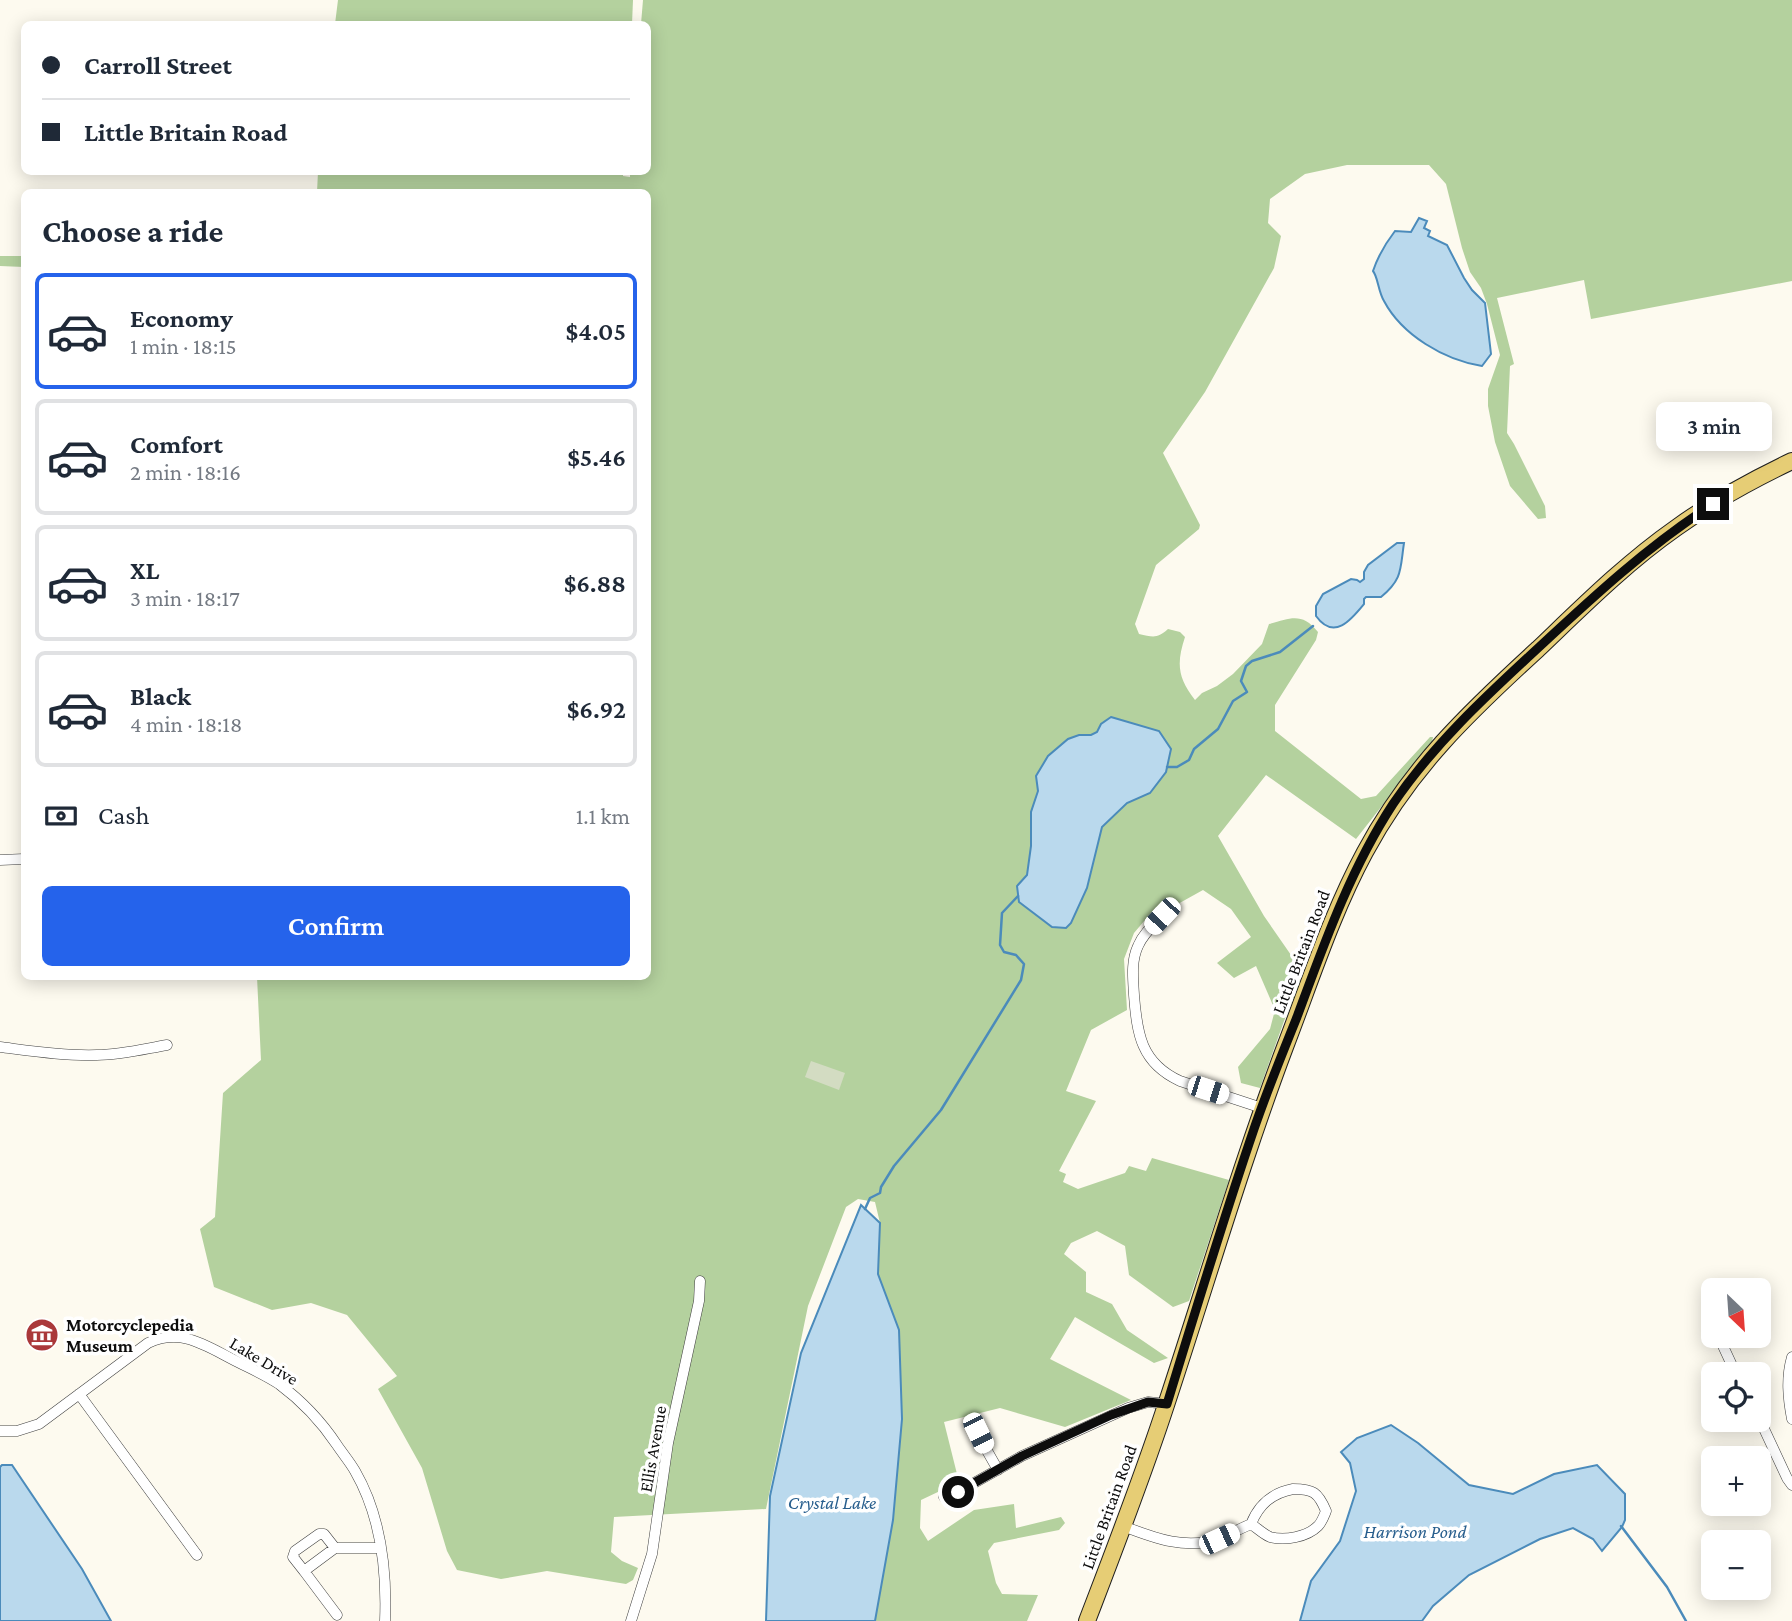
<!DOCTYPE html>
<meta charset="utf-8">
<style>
:root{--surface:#fff;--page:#f2f2f3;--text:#1f2937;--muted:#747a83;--line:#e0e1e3;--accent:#2563eb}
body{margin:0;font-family:"Crimson Pro",serif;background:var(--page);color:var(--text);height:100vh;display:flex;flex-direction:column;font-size:26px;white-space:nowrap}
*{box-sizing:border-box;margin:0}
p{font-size:23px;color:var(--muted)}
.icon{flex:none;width:38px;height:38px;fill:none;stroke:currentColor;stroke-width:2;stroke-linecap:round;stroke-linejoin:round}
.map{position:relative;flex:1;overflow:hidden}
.panel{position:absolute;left:21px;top:189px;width:630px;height:791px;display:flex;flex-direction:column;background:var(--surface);border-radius:10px;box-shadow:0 4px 18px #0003}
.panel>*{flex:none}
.top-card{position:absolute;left:21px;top:21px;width:630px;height:154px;border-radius:10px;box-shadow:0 4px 18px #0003;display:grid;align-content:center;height:154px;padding:0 21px;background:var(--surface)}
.needle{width:46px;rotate:155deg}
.tools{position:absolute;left:1701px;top:1278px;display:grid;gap:14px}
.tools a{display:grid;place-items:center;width:70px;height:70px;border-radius:10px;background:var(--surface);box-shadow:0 4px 18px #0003;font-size:35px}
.end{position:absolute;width:32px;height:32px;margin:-16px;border:9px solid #0d0d0d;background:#fff;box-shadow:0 0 0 4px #fff}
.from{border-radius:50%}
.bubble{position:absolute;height:49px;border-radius:10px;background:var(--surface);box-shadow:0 4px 18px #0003;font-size:23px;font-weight:600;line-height:49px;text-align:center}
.car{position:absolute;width:21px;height:42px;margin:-21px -10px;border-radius:9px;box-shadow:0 0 5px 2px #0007;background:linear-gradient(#fff 24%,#345 0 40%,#fff 0 76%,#345 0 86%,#fff 0)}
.top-card b{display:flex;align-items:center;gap:24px;height:66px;font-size:26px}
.top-card b+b{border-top:2px solid var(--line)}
.top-card i{width:18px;height:18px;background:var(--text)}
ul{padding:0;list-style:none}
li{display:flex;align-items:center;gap:21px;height:116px;margin:0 14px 10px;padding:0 7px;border:4px solid var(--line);border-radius:10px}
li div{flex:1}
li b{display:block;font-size:26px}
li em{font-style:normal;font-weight:600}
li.on{border-color:var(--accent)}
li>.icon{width:63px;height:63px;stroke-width:1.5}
h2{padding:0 21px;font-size:32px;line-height:84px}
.pay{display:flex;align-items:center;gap:18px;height:77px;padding:0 21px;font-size:26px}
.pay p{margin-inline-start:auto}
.action{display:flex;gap:14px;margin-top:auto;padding:14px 21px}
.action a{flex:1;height:80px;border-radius:10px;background:var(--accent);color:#fff;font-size:28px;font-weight:600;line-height:80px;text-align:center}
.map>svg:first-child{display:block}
</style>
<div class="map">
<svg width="1792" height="1621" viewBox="0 0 1792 1621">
<rect width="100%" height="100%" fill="#fdfaef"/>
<path fill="#b4d19e" d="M338 0H633L632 24H335Z
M643 0H1792V281L1591 319 1584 280 1497 298 1514 364 1510 366 1507 433 1514 444 1545 506 1546 518 1538 519 1510 486 1495 442 1488 406V389L1500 355 1487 304 1481 288 1470 272 1462 248 1446 184 1429 165H1347L1305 174 1270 199 1268 223 1281 236 1274 268 1205 392 1163 453 1200 525 1199 529 1156 565 1135 624 1139 634C1153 637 1157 639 1168 629L1180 632 1185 637C1176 664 1178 678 1195 700L1202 693 1217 686 1233 674 1262 644 1269 624C1291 618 1302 612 1318 632L1316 640 1275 705V731L1361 799 1376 796 1430 737H1433L1432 742 1356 839 1266 775 1218 836 1264 916 1291 955 1300 983 1284 1021 1260 1088 1241 1083 1238 1067 1270 1029 1275 1010 1256 966 1234 978 1217 963 1251 937 1231 909 1203 890 1176 905 1156 907 1134 933 1124 959 1127 1010 1091 1030 1066 1091 1096 1101 1059 1171 1066 1174 1063 1182 1078 1189 1125 1173 1129 1166 1146 1171 1152 1158 1229 1180 1189 1301 1173 1307 1129 1275 1125 1246 1097 1231 1071 1243 1064 1254 1086 1272V1292L1112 1304 1127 1330 1168 1358 1154 1363 1075 1317 1050 1359 1131 1400 1065 1427 1000 1408 944 1422 959 1482 921 1500 920 1528 928 1541 974 1510 1014 1504 1016 1528 1061 1517 1065 1523 1059 1530 994 1543 988 1551 996 1583 1002 1594 1038 1595 1027 1621H875L893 1520 902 1419 899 1330 878 1274 880 1223 875 1202 858 1199 846 1207 808 1306 766 1509 614 1517 611 1552 622 1561 638 1568 633 1580 626 1584 547 1571 501 1579 457 1570 447 1551 422 1468 378 1389 397 1376 347 1315 311 1303 272 1310 214 1287 200 1229 215 1217 223 1093 261 1060 257 977 648 976V192H317L318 172H623V176L630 177V172H648V24H641Z
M0 256H24V267L0 266Z"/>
<path fill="#d3dcc2" d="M811 1061 845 1073 839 1090 805 1077Z"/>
<path fill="#bad9ed" stroke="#4b8bbb" stroke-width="2" d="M1419 218 1427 221 1424 228 1430 231 1428 236 1447 245 1464 278 1472 290 1485 303 1491 354 1482 366C1444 360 1402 335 1384 301 1378 291 1378 277 1373 271 1378 256 1385 244 1395 231L1411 232Z
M1397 543H1404C1400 569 1403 579 1381 597H1366L1364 599V604C1351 620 1334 641 1316 616V606L1323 594 1351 579 1357 580 1360 582 1364 579V572L1368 565Z
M1111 717 1159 731 1171 749 1166 772 1150 793 1127 803 1102 827 1087 888 1071 923 1066 928 1052 927 1019 902 1017 886 1027 875 1031 846V812L1038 791 1036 776 1048 756 1068 739 1079 735H1091L1097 732 1101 724Z
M861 1205 880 1223 878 1274 899 1330 902 1419 893 1520 875 1621H766L770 1496 801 1353Z
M1391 1425 1418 1443 1469 1485 1513 1494 1554 1474 1597 1465 1625 1494V1520L1622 1527 1602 1551 1593 1539 1573 1528 1540 1539 1469 1575 1433 1606 1422 1621H1300L1311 1581 1340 1541 1356 1491 1350 1463 1341 1452 1357 1438Z
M2 1465H12L82 1569 111 1621H0V1467Z"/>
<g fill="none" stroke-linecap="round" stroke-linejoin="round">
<path stroke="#4b8bbb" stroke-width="2.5" d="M1167 767H1177L1189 760 1194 749 1218 729 1233 701 1247 692 1241 681 1246 666 1252 661 1280 652 1313 626
M865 1209 870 1198 880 1193 881 1187 894 1166 941 1110 1021 980 1024 964 1016 955 1004 952 1000 945 1002 913 1018 896
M1621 1526 1667 1587 1686 1621"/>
<defs>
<path id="minor" d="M0 860 24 859
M1162 916C1153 925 1143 934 1138 946 1131 961 1133 978 1134 995 1137 1034 1141 1063 1180 1081L1262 1108
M0 1047C32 1051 65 1056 97 1055 121 1055 144 1049 167 1045
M1723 1346 1736 1374
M1792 1357C1786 1378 1788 1398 1792 1419
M79 1394 197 1555
M1759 1418 1787 1478 1792 1485
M0 1431H17L39 1424 148 1343C180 1328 203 1344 232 1359 247 1367 264 1374 279 1384 302 1401 321 1421 337 1445 343 1454 350 1462 355 1471 381 1516 387 1571 385 1621
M977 1433 998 1470
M1293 1489C1313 1489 1318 1492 1326 1511 1324 1516 1322 1522 1318 1526 1307 1537 1285 1541 1270 1537 1263 1534 1257 1528 1251 1524 1259 1504 1272 1493 1293 1489Z
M944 1497 958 1492 1022 1456 1128 1408 1148 1402 1167 1404
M1123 1526C1154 1538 1187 1551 1221 1538 1231 1534 1241 1528 1251 1524
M304 1571 293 1557 295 1551 319 1534H324L335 1548
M337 1615 304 1571 335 1548H381
M631 1621 652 1554 668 1443 699 1301 700 1281"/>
<path id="primary" d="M1087 1621C1115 1548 1143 1476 1167 1402 1206 1284 1241 1164 1285 1047 1310 982 1332 913 1365 852 1410 768 1469 712 1538 649 1582 607 1626 563 1676 528 1712 502 1752 480 1792 461"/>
</defs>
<use href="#minor" stroke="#404040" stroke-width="11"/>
<use href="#primary" stroke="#1e1e1e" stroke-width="18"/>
<use href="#minor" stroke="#fff" stroke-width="10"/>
<use href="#primary" stroke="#e6cd75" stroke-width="16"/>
</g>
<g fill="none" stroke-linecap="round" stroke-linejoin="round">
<path stroke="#0d0d0d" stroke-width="9" d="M958 1492 1022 1456 1111 1415 1148 1402 1167 1404C1195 1312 1223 1220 1254 1129 1267 1091 1282 1054 1297 1017 1324 944 1350 870 1393 804 1433 745 1485 697 1537 649 1594 596 1648 546 1713 504"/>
</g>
<defs>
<symbol id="museum-disc" viewBox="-11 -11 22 22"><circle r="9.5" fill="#aa383a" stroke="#fff"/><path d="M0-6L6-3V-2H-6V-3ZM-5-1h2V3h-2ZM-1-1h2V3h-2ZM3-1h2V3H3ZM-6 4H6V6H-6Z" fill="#fff"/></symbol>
</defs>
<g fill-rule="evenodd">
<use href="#museum-disc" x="23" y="1316" width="38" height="38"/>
</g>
<g text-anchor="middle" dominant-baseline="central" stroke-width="7" stroke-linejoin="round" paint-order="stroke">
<g font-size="18" fill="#0d0d0d" stroke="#fff">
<text transform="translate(1301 952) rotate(-69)">Little Britain Road</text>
<text transform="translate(264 1361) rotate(31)">Lake Drive</text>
<text transform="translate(653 1449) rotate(-80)">Ellis Avenue</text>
<text transform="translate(1109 1507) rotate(-70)">Little Britain Road</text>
</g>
<g font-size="18" font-weight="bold" fill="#0d0d0d" stroke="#fff" text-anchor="start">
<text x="66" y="1325">Motorcyclepedia<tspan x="66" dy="21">Museum</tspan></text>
</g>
<g font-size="19" font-style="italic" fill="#275e8d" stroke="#fff">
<text x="832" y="1502">Crystal Lake</text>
<text x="1415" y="1531">Harrison Pond</text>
</g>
</g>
</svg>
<div class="tools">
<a><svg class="needle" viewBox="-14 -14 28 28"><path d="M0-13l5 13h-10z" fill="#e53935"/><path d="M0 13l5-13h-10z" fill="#747a83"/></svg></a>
<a><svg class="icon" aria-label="locate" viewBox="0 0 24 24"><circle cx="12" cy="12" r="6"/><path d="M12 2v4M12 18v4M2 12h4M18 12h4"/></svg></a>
<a>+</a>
<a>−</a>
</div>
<i class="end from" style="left:958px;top:1492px"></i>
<i class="end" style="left:1713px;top:504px"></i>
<div class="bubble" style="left:1656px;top:402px;width:116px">3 min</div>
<i class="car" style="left:1162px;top:916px;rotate:223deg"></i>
<i class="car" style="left:1208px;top:1090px;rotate:108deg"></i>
<i class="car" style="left:978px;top:1433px;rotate:154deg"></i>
<i class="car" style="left:1219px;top:1539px;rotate:65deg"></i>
<div class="top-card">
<b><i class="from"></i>Carroll Street</b>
<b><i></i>Little Britain Road</b>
</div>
<section class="panel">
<h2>Choose a ride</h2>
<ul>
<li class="on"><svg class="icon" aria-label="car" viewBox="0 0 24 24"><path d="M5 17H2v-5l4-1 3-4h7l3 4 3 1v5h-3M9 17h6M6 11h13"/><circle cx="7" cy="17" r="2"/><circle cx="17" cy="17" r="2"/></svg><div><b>Economy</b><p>1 min · 18:15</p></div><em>$4.05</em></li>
<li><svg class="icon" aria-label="car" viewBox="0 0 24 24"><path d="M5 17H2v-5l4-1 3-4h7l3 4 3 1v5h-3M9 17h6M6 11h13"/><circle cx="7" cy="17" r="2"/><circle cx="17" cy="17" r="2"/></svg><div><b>Comfort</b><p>2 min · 18:16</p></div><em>$5.46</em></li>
<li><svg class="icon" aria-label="car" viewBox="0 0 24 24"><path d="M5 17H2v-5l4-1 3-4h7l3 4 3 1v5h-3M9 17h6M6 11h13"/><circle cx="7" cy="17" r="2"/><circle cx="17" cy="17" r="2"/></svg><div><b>XL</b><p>3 min · 18:17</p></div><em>$6.88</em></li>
<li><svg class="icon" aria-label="car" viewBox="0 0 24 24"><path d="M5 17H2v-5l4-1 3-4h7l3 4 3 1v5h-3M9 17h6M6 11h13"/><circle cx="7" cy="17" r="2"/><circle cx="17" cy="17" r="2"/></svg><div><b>Black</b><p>4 min · 18:18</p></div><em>$6.92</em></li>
</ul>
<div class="pay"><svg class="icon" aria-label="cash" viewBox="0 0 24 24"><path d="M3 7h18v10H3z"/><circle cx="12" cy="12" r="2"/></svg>Cash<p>1.1 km</p></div>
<div class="action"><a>Confirm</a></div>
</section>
</div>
